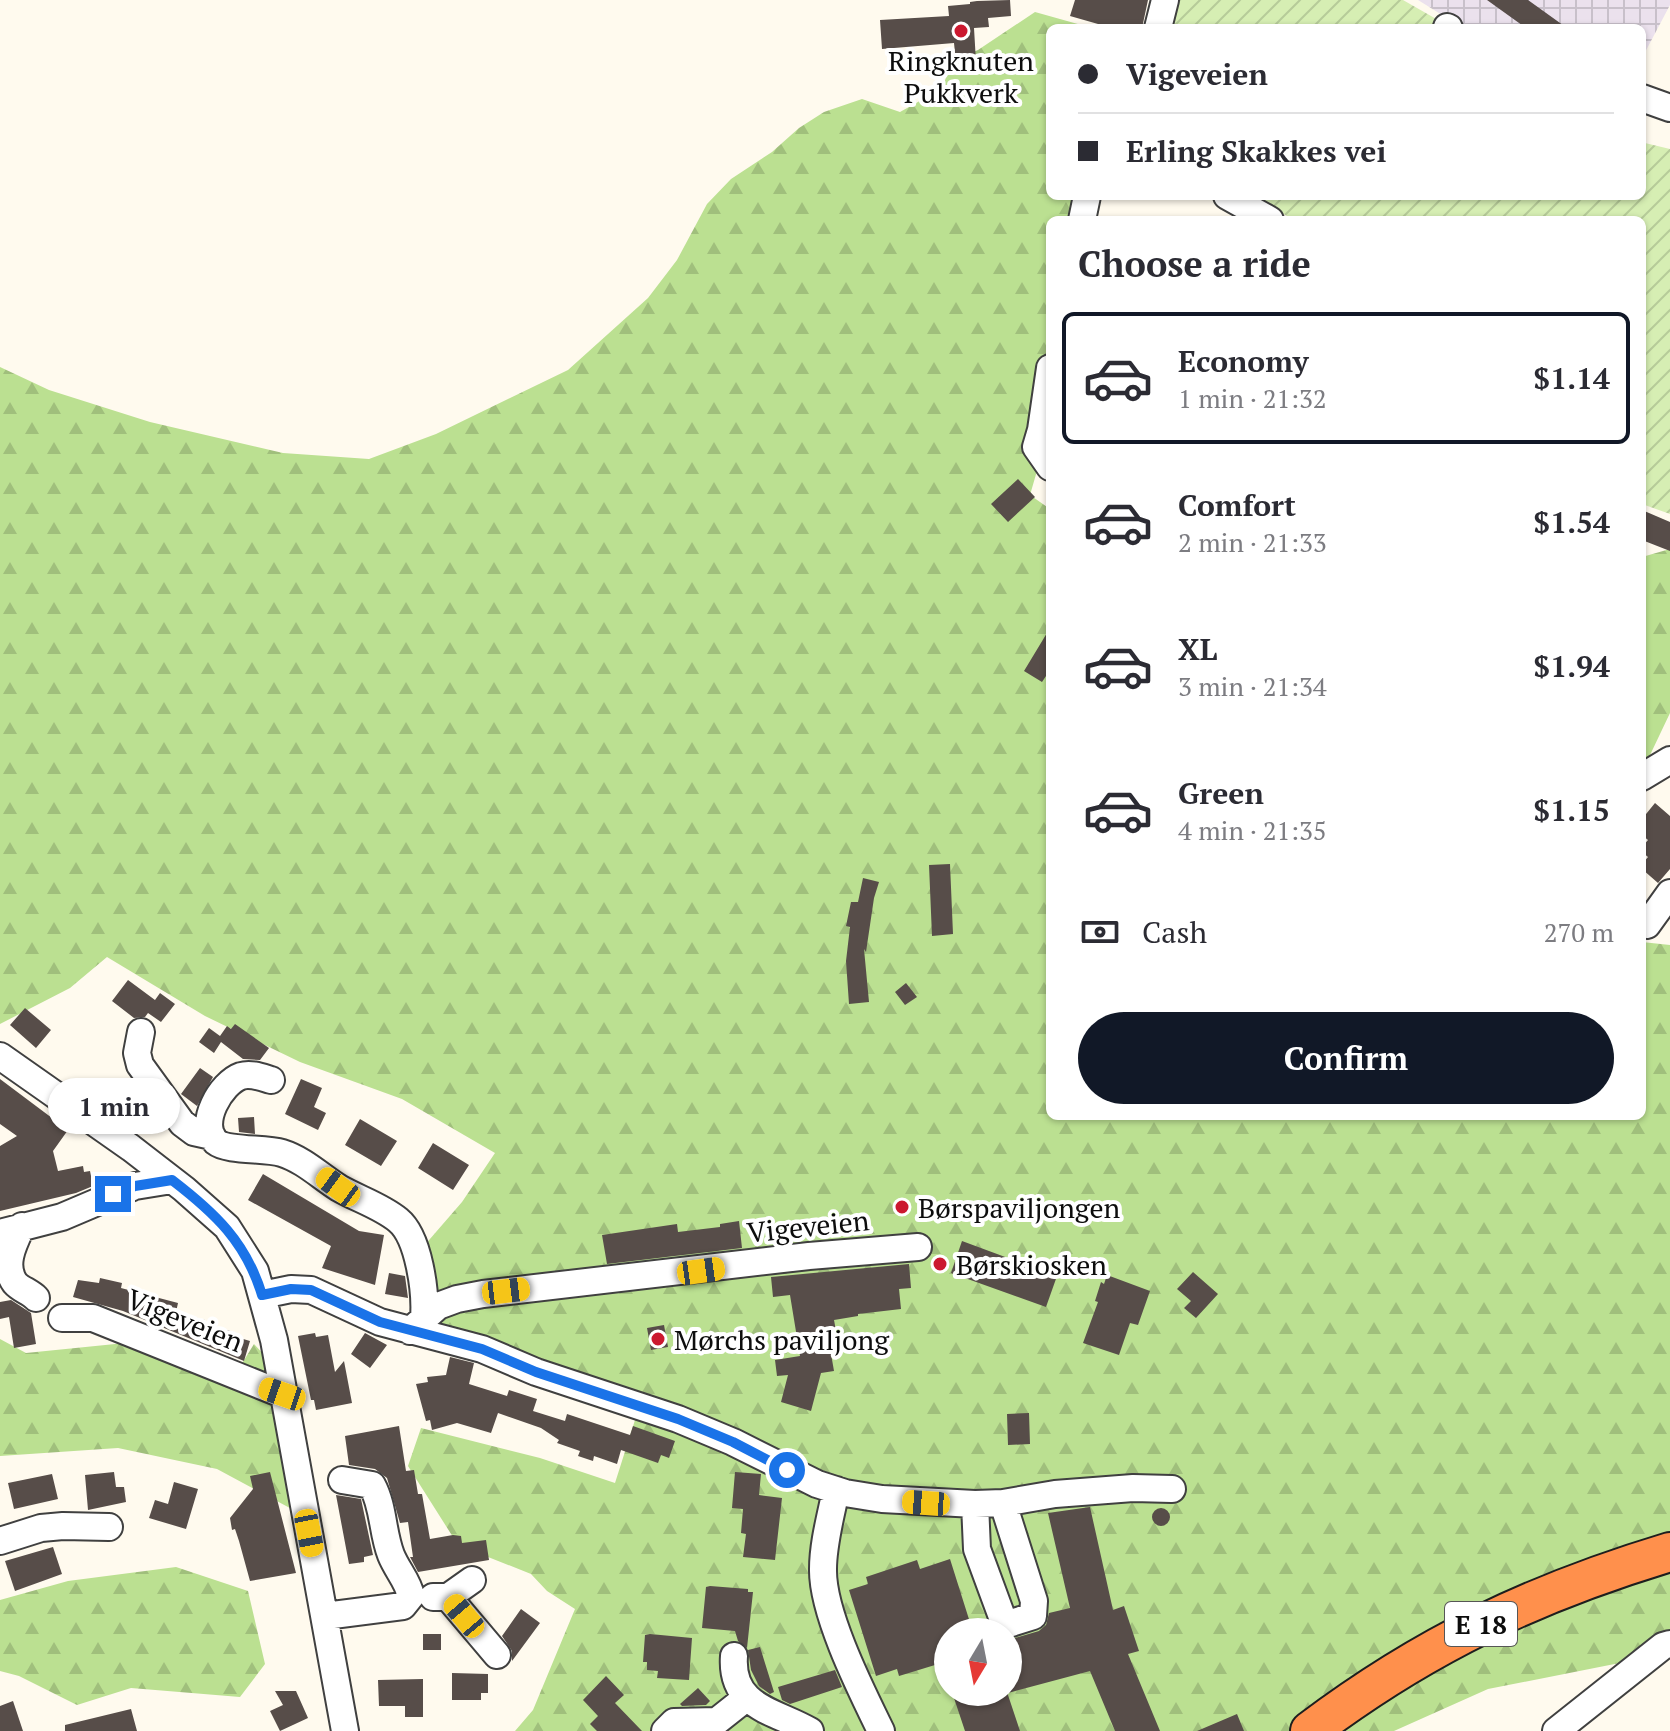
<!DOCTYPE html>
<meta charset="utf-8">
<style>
:root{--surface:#fff;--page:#f7f7f7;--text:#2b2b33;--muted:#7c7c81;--line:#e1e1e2;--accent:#111827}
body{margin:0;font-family:"PT Serif",serif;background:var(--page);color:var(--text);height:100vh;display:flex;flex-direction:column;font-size:30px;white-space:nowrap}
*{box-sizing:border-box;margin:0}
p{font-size:26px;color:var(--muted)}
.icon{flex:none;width:44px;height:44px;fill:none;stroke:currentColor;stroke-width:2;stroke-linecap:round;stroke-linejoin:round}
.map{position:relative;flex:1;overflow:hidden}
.drawer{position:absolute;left:1046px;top:216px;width:600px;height:904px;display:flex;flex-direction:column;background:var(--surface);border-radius:12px;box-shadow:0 2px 6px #0004}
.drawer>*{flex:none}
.top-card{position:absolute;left:1046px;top:24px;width:600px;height:176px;border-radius:12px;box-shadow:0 2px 6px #0004;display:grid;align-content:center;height:176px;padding:0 32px;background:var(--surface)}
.needle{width:52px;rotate:190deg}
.tools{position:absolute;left:934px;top:1618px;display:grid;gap:16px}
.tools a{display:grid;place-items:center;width:88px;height:88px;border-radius:50%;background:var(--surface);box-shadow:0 2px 6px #0004;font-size:40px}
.end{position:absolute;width:36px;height:36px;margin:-18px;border:10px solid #1a73e8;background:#fff;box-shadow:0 0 0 4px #fff}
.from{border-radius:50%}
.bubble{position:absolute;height:56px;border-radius:28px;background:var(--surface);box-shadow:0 2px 6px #0004;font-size:26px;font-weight:600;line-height:56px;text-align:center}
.car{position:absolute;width:24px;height:48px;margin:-24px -12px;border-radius:10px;box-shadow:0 0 6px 2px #0007;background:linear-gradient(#f5c518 24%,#345 0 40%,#f5c518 0 76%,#345 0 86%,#f5c518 0)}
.top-card b{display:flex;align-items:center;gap:28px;height:76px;font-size:30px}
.top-card b+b{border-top:2px solid var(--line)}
.top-card i{width:20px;height:20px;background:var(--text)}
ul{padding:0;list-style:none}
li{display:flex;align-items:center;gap:24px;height:132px;margin:0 16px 12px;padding:0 16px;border:4px solid transparent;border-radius:12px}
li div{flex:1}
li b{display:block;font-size:30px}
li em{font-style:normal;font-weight:600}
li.active{border-color:var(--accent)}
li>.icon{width:72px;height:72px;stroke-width:1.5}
h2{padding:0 32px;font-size:36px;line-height:96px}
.pay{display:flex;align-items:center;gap:20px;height:88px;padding:0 32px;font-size:30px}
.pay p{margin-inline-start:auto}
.cta{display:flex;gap:16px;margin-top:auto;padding:16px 32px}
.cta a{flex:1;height:92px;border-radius:48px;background:var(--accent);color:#fff;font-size:32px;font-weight:600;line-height:92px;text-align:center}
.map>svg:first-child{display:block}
</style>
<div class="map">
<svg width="1670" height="1731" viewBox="0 0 1670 1731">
<defs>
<pattern id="industrial-grid" width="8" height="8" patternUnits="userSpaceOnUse" patternTransform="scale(2)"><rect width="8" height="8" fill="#ebe1ed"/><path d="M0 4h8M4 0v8" fill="none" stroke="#c8c0ca"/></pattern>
<pattern id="forest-firs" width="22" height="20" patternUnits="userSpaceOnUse" patternTransform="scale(2)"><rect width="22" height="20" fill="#bbe091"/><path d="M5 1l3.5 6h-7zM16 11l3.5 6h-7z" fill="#a0bf7c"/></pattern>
<pattern id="garden-furrows" width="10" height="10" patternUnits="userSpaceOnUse" patternTransform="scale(2)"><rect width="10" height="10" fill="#d6eeb3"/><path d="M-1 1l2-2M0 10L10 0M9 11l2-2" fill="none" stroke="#b6cb99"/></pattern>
</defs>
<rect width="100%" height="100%" fill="#fffaee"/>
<path fill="url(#industrial-grid)" d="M1418 0H1670V5L1642 58V28H1463Z"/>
<path fill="url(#forest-firs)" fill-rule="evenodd" d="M1035 12 1092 28H1050V196H1081L1073 220H1050V426L1030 495 1050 509V1116H1642V942L1670 945V1653L1488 1689 1394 1731H515L533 1710 575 1609 547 1591 531 1574 458 1545 408 1466 421 1428 540 1458 615 1483 635 1420 470 1350 426 1316 423 1247 462 1202 495 1153 402 1099 300 1062 205 1016 107 957 70 988 0 1024V367L49 390 150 422 283 453 369 459 436 434 568 370 648 298 677 260 707 204 731 179 772 152 799 128 824 112 862 99 900 112 941 89 954 60 978 50ZM948 1632H1008V1692H948Z
M1670 549V713L1642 772V557Z
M0 1339 26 1353 135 1342 238 1370 254 1344 291 1384 301 1514 217 1469 118 1448 0 1456Z
M176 1567 248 1591 265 1664 240 1697 131 1688 77 1705 19 1676 0 1671V1600L68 1581Z"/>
<path fill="url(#garden-furrows)" d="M1178 0H1403L1452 28H1168Z
M1642 138 1645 143 1670 149V514L1642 504V220H1294L1252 196H1642Z"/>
<path fill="#574d49" d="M1010 0 1011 16 988 18 989 27 974 28 976 62 956 63 954 43 882 49 880 20 949 16 948 6 970 4V2L977 1Z
M1075 0H1148L1142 28H1112L1070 16Z
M1487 0H1528L1567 28H1526Z
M1018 479 1035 497 1008 522 991 504Z
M1642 510 1670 522V551L1642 540Z
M1050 628V670L1042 682 1024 671Z
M1655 803 1670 816V869L1658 883 1642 869V864L1648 857 1642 852V847L1648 840 1642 835V819Z
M950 864 953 934 932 936 929 865Z
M863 878 879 882 874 898 866 952 864 949 869 1002 849 1004 846 961 850 927 846 926 851 902H858Z
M128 980 155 1000 160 993 175 1004 161 1022 148 1013 145 1017 134 1018 112 1001Z
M906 983 917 997 905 1005 895 992Z
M25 1008 51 1030 36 1048 10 1025Z
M235 1024 269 1048 260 1060 243 1059 221 1042 214 1053 199 1042 209 1028 220 1036 227 1026 231 1029Z
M200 1068 213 1077 197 1106 181 1094Z
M0 1079 68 1130 53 1151 58 1171 83 1166 84 1172 90 1171 93 1186 76 1193 0 1211V1146L17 1136 0 1124Z
M301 1079 322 1088 314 1107 326 1113 318 1130 285 1114Z
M254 1117 255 1134 239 1132 238 1118Z
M360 1119 397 1141 381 1166 345 1145Z
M433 1143 469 1165 453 1190 418 1168Z
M263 1174 359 1231 384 1235 375 1285 322 1268 331 1246 248 1200Z
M739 1221 742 1248 607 1264 602 1235 677 1224 678 1232 720 1227V1224Z
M962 1241 1057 1276 1046 1307 951 1273Z
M909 1264 911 1288 899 1289 901 1309 858 1314V1316L834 1320 839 1347 830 1348 834 1371 821 1373 811 1411 781 1402 788 1375 777 1376 775 1360 800 1356 790 1295 773 1297 771 1277Z
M1193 1272 1218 1294 1196 1318 1184 1308 1191 1301 1177 1289Z
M389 1273 405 1276 408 1298 385 1294Z
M1107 1275 1150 1291 1138 1325 1130 1323 1119 1355 1083 1343 1098 1302 1095 1301 1101 1282 1104 1284Z
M100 1278 122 1283 121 1288 178 1303 176 1312 205 1320 204 1324 234 1332 233 1336 250 1341 244 1361 123 1311 73 1297 78 1280 99 1283Z
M11 1300 31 1313 36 1344 14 1348 9 1317 0 1319V1302Z
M664 1325 668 1347 651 1350 647 1328Z
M315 1333 316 1337 328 1335 335 1372 344 1361 352 1403 316 1410 314 1400H311L298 1336Z
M365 1333 387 1345 370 1368 351 1354Z
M450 1357 474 1363 469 1384 507 1396 509 1390 537 1399 533 1411 565 1421 567 1414 630 1435 633 1426 675 1441 669 1458 661 1455 658 1463 621 1450 617 1464 594 1456 593 1461 578 1456 580 1451 557 1443 559 1440 541 1428 498 1413 491 1433 457 1423 432 1430 430 1420 426 1421 416 1384 428 1382 427 1377 446 1375Z
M1029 1413 1030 1444 1008 1445 1007 1414Z
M399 1426 406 1471 414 1470 418 1494H422L430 1539 453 1535 461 1536 462 1543 486 1540 489 1560 418 1572 410 1557H413L408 1522 400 1523 387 1478 375 1469 349 1465 345 1436Z
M114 1472 116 1487H124L126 1502 88 1510 85 1475Z
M270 1472 296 1573 250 1581 239 1541 235 1529 232 1530 230 1518 253 1489 250 1476Z
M735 1472 761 1474 759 1495 782 1498 775 1560 743 1557 746 1534 741 1533 743 1509 732 1508Z
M52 1474 58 1499 14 1509 8 1483Z
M174 1482 198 1489 186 1529 149 1518 155 1500 168 1504Z
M336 1495 361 1499 373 1555 364 1557V1562L349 1564Z
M1090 1507 1113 1610 1124 1606 1139 1651 1128 1654 1160 1731H1115L1090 1671 1008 1693V1640L1039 1631 1046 1625 1049 1613 1070 1608 1048 1513Z
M1152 1517a9 9 0 1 1 18 0a9 9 0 1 1-18 0Z
M53 1547 62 1574 15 1591 5 1561Z
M950 1559 973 1632H948V1661L899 1676 897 1669 876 1676 849 1590 868 1584 866 1577 917 1560 920 1569Z
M710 1586 748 1589V1592H753L747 1648 738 1641 735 1631 702 1628 706 1587Z
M521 1609 540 1623 512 1661V1651L502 1636Z
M423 1634H441V1650H423Z
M650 1634 692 1638 689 1680 657 1678 658 1671 647 1670V1662H643L645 1635Z
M760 1647 774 1692 770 1694 759 1686 751 1670 748 1650Z
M835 1670 842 1687 790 1704 782 1700 778 1687Z
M452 1673 488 1674V1693H481V1700H452Z
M606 1676 624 1695 615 1703 642 1731H597L590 1724 598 1716 583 1700Z
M423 1679V1717H405V1706H379L378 1680Z
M698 1688 710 1701 706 1705 682 1706 680 1704Z
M275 1691H296L308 1718 280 1731 270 1711 283 1705Z
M952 1692H1007L1020 1731H965Z
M13 1701 23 1731H0V1706Z
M131 1709 137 1731H65V1725Z
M1237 1714 1244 1731H1197Z"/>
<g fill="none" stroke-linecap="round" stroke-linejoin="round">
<defs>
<path id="minor" d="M1447 27 1449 28
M1158 28 1165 0
M1642 98 1670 108
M1227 196 1270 220
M1082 220 1087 196
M1050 368 1041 430 1036 447 1050 467
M1642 777 1670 760
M1647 925 1670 893
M141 1032 137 1053 140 1065 182 1123 194 1132 212 1136
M0 1056 131 1148 184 1189 227 1227 255 1271 274 1340 345 1731
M271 1080C261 1077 251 1073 241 1076 221 1083 197 1124 216 1142 227 1151 265 1148 282 1153 304 1160 320 1176 339 1188 358 1199 381 1206 398 1220 419 1237 426 1292 424 1318
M22 1226C14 1243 2 1265 15 1283 20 1289 30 1292 36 1298
M0 1233 62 1217 135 1186 172 1180
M262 1295 291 1289 311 1290 380 1322 482 1349 536 1372 678 1419 733 1442 817 1484 845 1493 882 1499 975 1504 1003 1503 1055 1494 1133 1488 1172 1489
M62 1318H93L282 1394
M410 1331 438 1306 457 1299 483 1294 809 1256 918 1247
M836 1490C831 1515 823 1543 823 1569 822 1613 861 1690 881 1731
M975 1504 977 1549 1005 1625 1033 1616 1034 1601 1003 1503
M0 1541 41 1528 63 1526 109 1527
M433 1597H448L472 1580
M448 1597 497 1655
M325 1616 403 1606 411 1596C408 1581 397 1570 391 1555 382 1532 384 1507 372 1485L342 1480
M734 1656C730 1708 776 1711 810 1731
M665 1731 674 1722 717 1721 746 1698
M1556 1731 1663 1646 1670 1644"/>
<path id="highway" d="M1310 1731C1424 1645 1534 1593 1670 1552"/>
</defs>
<use href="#minor" stroke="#404040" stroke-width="30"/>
<use href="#highway" stroke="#1e1e1e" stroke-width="42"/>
<use href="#minor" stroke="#fff" stroke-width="26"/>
<use href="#highway" stroke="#ff904c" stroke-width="38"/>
</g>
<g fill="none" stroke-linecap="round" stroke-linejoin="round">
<path stroke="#1a73e8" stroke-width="10" d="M113 1194 135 1186 172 1180C215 1213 246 1242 262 1295L291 1289 311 1290 380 1322 482 1349 536 1372 678 1419 733 1442 787 1470"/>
</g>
<g fill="#cb182f" stroke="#fff" stroke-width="3">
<circle cx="961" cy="31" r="8"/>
<circle cx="902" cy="1207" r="8"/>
<circle cx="940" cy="1264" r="8"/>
<circle cx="658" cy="1339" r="8"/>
</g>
<g text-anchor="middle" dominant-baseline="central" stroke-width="8" stroke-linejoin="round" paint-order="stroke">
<rect fill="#fff" stroke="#565656" stroke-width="2" x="1445" y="1602" width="72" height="44" rx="6"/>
<g font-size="26" font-weight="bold" fill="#0d0d0d">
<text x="1481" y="1624">E 18</text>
</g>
<g font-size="28" fill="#0d0d0d" stroke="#fff" text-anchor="start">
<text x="961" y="60" text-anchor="middle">Ringknuten<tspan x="961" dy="32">Pukkverk</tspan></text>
<text x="918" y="1207">Børspaviljongen</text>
<text x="956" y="1264">Børskiosken</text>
<text x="674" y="1339">Mørchs paviljong</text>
</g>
<g font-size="28" fill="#0d0d0d" stroke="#fff">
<text transform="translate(808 1226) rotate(-6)">Vigeveien</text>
<text transform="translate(185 1320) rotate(22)">Vigeveien</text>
</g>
</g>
</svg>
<div class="tools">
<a><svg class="needle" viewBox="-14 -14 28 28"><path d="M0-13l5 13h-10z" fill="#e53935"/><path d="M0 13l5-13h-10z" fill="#7c7c81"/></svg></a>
</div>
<i class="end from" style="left:787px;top:1470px"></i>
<i class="end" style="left:113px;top:1194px"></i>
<div class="bubble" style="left:48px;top:1078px;width:132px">1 min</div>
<i class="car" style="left:338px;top:1187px;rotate:306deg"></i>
<i class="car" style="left:701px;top:1271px;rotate:82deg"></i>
<i class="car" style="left:506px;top:1291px;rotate:83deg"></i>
<i class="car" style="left:282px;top:1394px;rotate:289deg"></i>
<i class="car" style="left:926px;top:1503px;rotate:274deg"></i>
<i class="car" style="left:309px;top:1533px;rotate:169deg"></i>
<i class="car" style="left:464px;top:1616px;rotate:320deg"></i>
<div class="top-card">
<b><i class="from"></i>Vigeveien</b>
<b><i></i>Erling Skakkes vei</b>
</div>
<section class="drawer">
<h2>Choose a ride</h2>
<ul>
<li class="active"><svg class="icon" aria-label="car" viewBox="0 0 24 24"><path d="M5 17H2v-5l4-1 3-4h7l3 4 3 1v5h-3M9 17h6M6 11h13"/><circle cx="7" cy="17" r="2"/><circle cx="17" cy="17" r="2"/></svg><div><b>Economy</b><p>1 min · 21:32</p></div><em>$1.14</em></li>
<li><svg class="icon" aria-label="car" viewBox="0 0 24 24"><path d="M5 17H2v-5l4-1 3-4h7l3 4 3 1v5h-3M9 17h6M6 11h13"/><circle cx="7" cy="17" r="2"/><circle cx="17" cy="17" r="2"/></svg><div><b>Comfort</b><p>2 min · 21:33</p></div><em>$1.54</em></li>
<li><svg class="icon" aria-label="car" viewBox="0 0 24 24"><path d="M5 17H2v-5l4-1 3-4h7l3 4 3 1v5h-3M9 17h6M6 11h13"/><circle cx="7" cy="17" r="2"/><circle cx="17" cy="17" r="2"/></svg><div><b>XL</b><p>3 min · 21:34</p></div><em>$1.94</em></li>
<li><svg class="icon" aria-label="car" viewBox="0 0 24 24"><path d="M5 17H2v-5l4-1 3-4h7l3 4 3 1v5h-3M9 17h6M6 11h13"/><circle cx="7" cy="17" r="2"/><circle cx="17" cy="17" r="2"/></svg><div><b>Green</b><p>4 min · 21:35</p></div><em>$1.15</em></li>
</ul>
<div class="pay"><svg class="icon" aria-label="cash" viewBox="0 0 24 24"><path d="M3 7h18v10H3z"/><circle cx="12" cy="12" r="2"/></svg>Cash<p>270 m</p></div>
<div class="cta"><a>Confirm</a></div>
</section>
</div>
